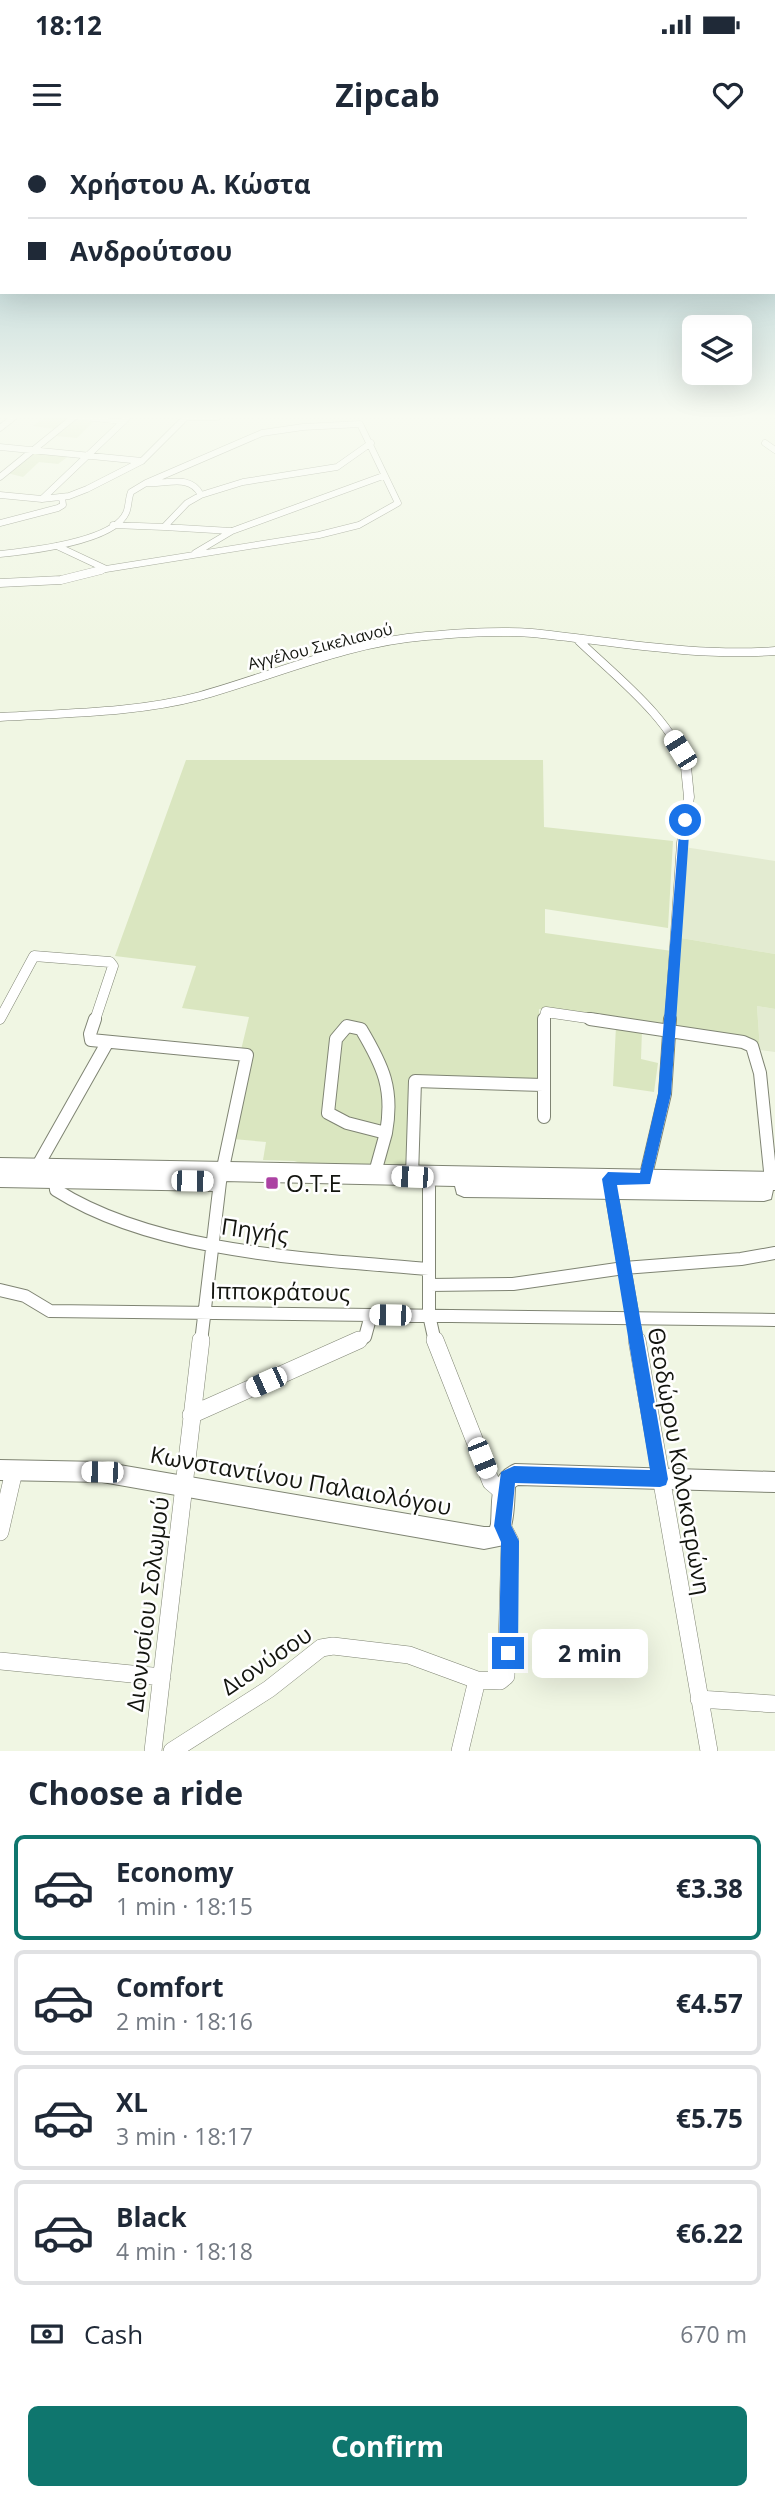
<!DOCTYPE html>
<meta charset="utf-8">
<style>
:root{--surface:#fff;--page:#f2f2f3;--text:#1f2937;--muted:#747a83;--line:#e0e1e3;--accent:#0f766e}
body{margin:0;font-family:"Open Sans",sans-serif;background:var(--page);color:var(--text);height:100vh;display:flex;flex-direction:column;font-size:26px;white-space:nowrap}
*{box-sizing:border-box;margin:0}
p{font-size:23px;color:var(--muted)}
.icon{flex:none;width:38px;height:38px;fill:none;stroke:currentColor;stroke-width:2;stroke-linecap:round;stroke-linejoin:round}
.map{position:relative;height:1611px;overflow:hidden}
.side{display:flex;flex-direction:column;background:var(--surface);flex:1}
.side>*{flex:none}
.top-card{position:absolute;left:0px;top:0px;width:775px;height:154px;box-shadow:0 7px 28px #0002;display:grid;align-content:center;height:154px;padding:0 28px;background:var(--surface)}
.controls{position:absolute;left:682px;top:175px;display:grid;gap:14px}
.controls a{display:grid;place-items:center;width:70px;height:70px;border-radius:10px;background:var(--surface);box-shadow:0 7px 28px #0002;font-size:35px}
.end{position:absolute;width:32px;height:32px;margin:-16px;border:9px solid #1a73e8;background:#fff;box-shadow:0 0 0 4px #fff}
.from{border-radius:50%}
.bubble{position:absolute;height:49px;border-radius:10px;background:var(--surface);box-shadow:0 7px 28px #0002;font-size:23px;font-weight:700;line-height:49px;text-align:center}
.car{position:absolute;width:21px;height:42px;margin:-21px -10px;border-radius:9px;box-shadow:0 0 5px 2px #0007;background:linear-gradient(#fff 24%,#345 0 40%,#fff 0 76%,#345 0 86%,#fff 0)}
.top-card b{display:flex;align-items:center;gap:24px;height:66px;font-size:26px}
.top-card b+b{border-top:2px solid var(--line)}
.top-card i{width:18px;height:18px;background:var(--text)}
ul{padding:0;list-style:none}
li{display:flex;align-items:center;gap:21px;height:105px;margin:0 14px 10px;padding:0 14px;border:4px solid var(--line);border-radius:10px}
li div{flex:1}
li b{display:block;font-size:26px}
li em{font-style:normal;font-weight:700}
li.active{border-color:var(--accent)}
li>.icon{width:63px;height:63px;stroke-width:1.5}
h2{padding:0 28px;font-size:32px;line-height:84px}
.pay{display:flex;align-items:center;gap:18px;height:77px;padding:0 28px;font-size:26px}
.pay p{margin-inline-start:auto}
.primary-button{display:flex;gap:14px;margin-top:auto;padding:14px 28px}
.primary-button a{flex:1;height:80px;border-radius:10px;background:var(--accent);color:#fff;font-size:28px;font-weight:700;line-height:80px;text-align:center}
.status{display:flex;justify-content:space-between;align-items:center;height:49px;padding:0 35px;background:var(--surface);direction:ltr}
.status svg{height:19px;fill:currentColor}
header{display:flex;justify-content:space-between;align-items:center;height:91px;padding:0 28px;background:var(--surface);font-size:32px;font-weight:700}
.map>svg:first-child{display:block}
</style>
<div class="status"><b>18:12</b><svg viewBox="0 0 49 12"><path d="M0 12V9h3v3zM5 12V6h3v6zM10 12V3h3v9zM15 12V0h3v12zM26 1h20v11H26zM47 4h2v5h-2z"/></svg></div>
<header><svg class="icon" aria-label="menu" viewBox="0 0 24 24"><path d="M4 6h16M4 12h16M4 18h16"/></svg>Zipcab<svg class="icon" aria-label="heart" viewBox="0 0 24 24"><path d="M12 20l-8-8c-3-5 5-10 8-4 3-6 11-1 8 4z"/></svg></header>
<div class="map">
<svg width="775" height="1611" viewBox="0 0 775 1611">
<rect width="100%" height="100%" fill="#f0f6e3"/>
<path fill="#e3ebd1" d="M684 707 775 721V814L681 798Z
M757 866 775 869V912L760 910Z"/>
<path fill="#dae6c0" d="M45 277 130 278 125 283 95 280 77 298 55 296 62 290 33 286Z
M35 310 70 315 58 324 39 322 23 337 7 333Z
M186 620H543L544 687 673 701 668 788 545 769V793L679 812 681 798 775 814V869L757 866 760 910 642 890 641 919 658 923 654 952 613 946 616 886 539 869 542 939 411 937 407 1028 312 1026 294 1021 263 1020 266 1002 233 999 253 912 241 910 249 877 182 868 196 826 115 816Z"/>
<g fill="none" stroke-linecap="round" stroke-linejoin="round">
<defs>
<path id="pedestrian" d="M76 277 124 282"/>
<path id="minor-far4" d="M190 277H217
M0 288 14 277
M765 303 775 310
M0 307 142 321
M0 337 74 277
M0 355 42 359 69 356 87 349 142 321 186 277
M201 355 243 342 337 327 371 303
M42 359 128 277
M0 383 58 368 63 365 62 357
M164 387 231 391
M57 406 106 429 93 432
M195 413 232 391 383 336
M0 414C29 411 113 402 126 373 129 367 128 359 131 352L146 343
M106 429 319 395 359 385 398 363 360 284 303 287 262 293 146 343C166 345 190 333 201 355L187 363 164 387 113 385"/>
<path id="minor-far3" d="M0 443 61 440 101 430
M579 501C612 533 677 583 686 629
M0 577C66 573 136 573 200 556 275 535 348 502 426 496 459 493 498 490 532 493 612 501 694 517 775 511"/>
<path id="minor-far2" d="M0 879 34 816 110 822 113 826 95 880
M544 880 546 872 601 880
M670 880 682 703 689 657 686 627"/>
<path id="minor-far1" d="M95 879 90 894 91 900 247 915 220 1042 201 1202
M544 879V977
M590 879 743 902 752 906 760 933 771 1041
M347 886 361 889C383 926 394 949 386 993L347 983 328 973 336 899Z
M37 1027 107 903
M374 1036 386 993
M412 1036 415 941 543 945
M55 1039 56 1050C157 1114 312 1119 429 1129
M645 1039 665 954 670 879
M610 1045 637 1202
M429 1047V1175L435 1202
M429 1145 513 1144 624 1128 741 1119 775 1113
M0 1150 25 1156 50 1171 775 1180
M355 1202 365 1197 371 1175"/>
<path id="minor" d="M435 1200 491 1342 504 1353
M637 1200 709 1611
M191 1275 359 1200
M0 1392 14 1331
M0 1521 162 1537
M699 1559 775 1564
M153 1611 201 1200
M172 1611 269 1549 321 1508 333 1506 409 1515 477 1540
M460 1611 477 1540 500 1541 506 1536 510 1401 502 1386"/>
<path id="tertiary" d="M0 1320 102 1322 484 1387H490L491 1384C493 1359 488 1335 515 1324L775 1332V1352L518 1345 515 1347C514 1368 514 1386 504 1405L484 1409 102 1342 0 1340Z"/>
<path id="secondary" d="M0 1018 775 1032V1050H773L771 1059 764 1061 464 1057 457 1054 455 1046 224 1041 222 1048 215 1051 0 1047Z"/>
</defs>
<use href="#pedestrian" stroke="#7f8473" stroke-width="5"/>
<use href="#minor-far4" stroke="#7f8473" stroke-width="7"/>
<use href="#minor-far3" stroke="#7f8473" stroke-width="9"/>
<use href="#minor-far2" stroke="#7f8473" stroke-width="11"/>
<use href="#minor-far1" stroke="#7f8473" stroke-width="14"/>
<use href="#minor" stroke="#7f8473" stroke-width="18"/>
<use href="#tertiary" stroke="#7f8473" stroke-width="2"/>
<use href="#secondary" stroke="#7f8473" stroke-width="2"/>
<use href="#pedestrian" stroke="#fff" stroke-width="4.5"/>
<use href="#minor-far4" stroke="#fff" stroke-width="6"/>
<use href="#minor-far3" stroke="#fff" stroke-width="8"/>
<use href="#minor-far2" stroke="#fff" stroke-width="10"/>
<use href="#minor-far1" stroke="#fff" stroke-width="12"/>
<use href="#minor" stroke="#fff" stroke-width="17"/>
<use href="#tertiary" fill="#fff" fill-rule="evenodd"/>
<use href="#secondary" fill="#fff" fill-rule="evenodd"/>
</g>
<linearGradient id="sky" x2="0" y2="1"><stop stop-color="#97bec5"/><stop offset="0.55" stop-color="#f8fbf2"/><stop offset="1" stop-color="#f8fbf2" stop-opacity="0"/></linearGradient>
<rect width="775" height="503" fill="url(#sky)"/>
<path fill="#1a73e8" d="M685 677 690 680 671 954 650 1044 617 1045 668 1339 666 1345 660 1347 515 1343 511 1385 519 1401 518 1513 515 1520 508 1522 502 1520 499 1513 501 1402 494 1386 501 1332 514 1326 650 1330 602 1039 608 1032 640 1033 658 954 680 680Z"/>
<rect fill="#ac42a3" stroke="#fff" stroke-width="2.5" x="265" y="1036" width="14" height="14" rx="3.5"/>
<g text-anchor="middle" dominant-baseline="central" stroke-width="5" stroke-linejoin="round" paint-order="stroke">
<g font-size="16" fill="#13150f" stroke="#fff">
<text transform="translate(320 506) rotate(-14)">Αγγέλου Σικελιανού</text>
</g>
<g font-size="23" fill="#13150f" stroke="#fff" text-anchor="start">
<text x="286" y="1043">Ο.Τ.Ε</text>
</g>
<g font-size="23" fill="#13150f" stroke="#fff">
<text transform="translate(255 1090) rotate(8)">Πηγής</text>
<text transform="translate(280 1151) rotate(1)">Ιπποκράτους</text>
<text transform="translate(680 1321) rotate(80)">Θεοδώρου Κολοκοτρώνη</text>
<text transform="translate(301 1340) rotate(10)">Κωνσταντίνου Παλαιολόγου</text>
<text transform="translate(147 1464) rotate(-83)">Διονυσίου Σολωμού</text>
<text transform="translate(266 1520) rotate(-34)">Διονύσου</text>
</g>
</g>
</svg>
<div class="controls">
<a><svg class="icon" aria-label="layers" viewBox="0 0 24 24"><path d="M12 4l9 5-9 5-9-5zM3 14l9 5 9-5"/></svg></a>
</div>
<i class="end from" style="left:685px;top:680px"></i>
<i class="end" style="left:508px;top:1513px"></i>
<div class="bubble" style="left:532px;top:1489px;width:116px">2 min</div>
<i class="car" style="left:680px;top:610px;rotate:328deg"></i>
<i class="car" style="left:412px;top:1037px;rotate:272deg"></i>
<i class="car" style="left:192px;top:1041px;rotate:91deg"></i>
<i class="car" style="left:390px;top:1175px;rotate:271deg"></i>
<i class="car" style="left:266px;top:1242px;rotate:246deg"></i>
<i class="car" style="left:482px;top:1318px;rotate:158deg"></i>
<i class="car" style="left:102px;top:1332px;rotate:271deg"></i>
<div class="top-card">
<b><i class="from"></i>Χρήστου Α. Κώστα</b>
<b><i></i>Ανδρούτσου</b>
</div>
</div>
<section class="side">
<h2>Choose a ride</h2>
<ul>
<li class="active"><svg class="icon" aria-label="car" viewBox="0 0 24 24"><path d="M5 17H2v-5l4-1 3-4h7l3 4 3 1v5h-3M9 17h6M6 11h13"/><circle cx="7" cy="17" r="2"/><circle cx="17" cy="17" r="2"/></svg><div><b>Economy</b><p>1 min · 18:15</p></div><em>€3.38</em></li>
<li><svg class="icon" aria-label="car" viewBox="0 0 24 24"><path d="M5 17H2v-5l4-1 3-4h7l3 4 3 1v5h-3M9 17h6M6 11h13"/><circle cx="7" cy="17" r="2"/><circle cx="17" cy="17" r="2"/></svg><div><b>Comfort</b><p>2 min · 18:16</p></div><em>€4.57</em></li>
<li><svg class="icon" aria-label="car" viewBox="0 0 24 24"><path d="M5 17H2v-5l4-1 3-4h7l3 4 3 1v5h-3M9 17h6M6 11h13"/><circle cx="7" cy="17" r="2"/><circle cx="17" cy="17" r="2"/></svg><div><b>XL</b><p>3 min · 18:17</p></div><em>€5.75</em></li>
<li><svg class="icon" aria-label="car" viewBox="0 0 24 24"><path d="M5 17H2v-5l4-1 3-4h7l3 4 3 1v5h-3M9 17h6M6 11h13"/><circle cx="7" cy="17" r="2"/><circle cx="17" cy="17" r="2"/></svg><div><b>Black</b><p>4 min · 18:18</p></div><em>€6.22</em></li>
</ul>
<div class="pay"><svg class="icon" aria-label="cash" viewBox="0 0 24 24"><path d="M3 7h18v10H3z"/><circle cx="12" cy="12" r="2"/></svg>Cash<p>670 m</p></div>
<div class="primary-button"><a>Confirm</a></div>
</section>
